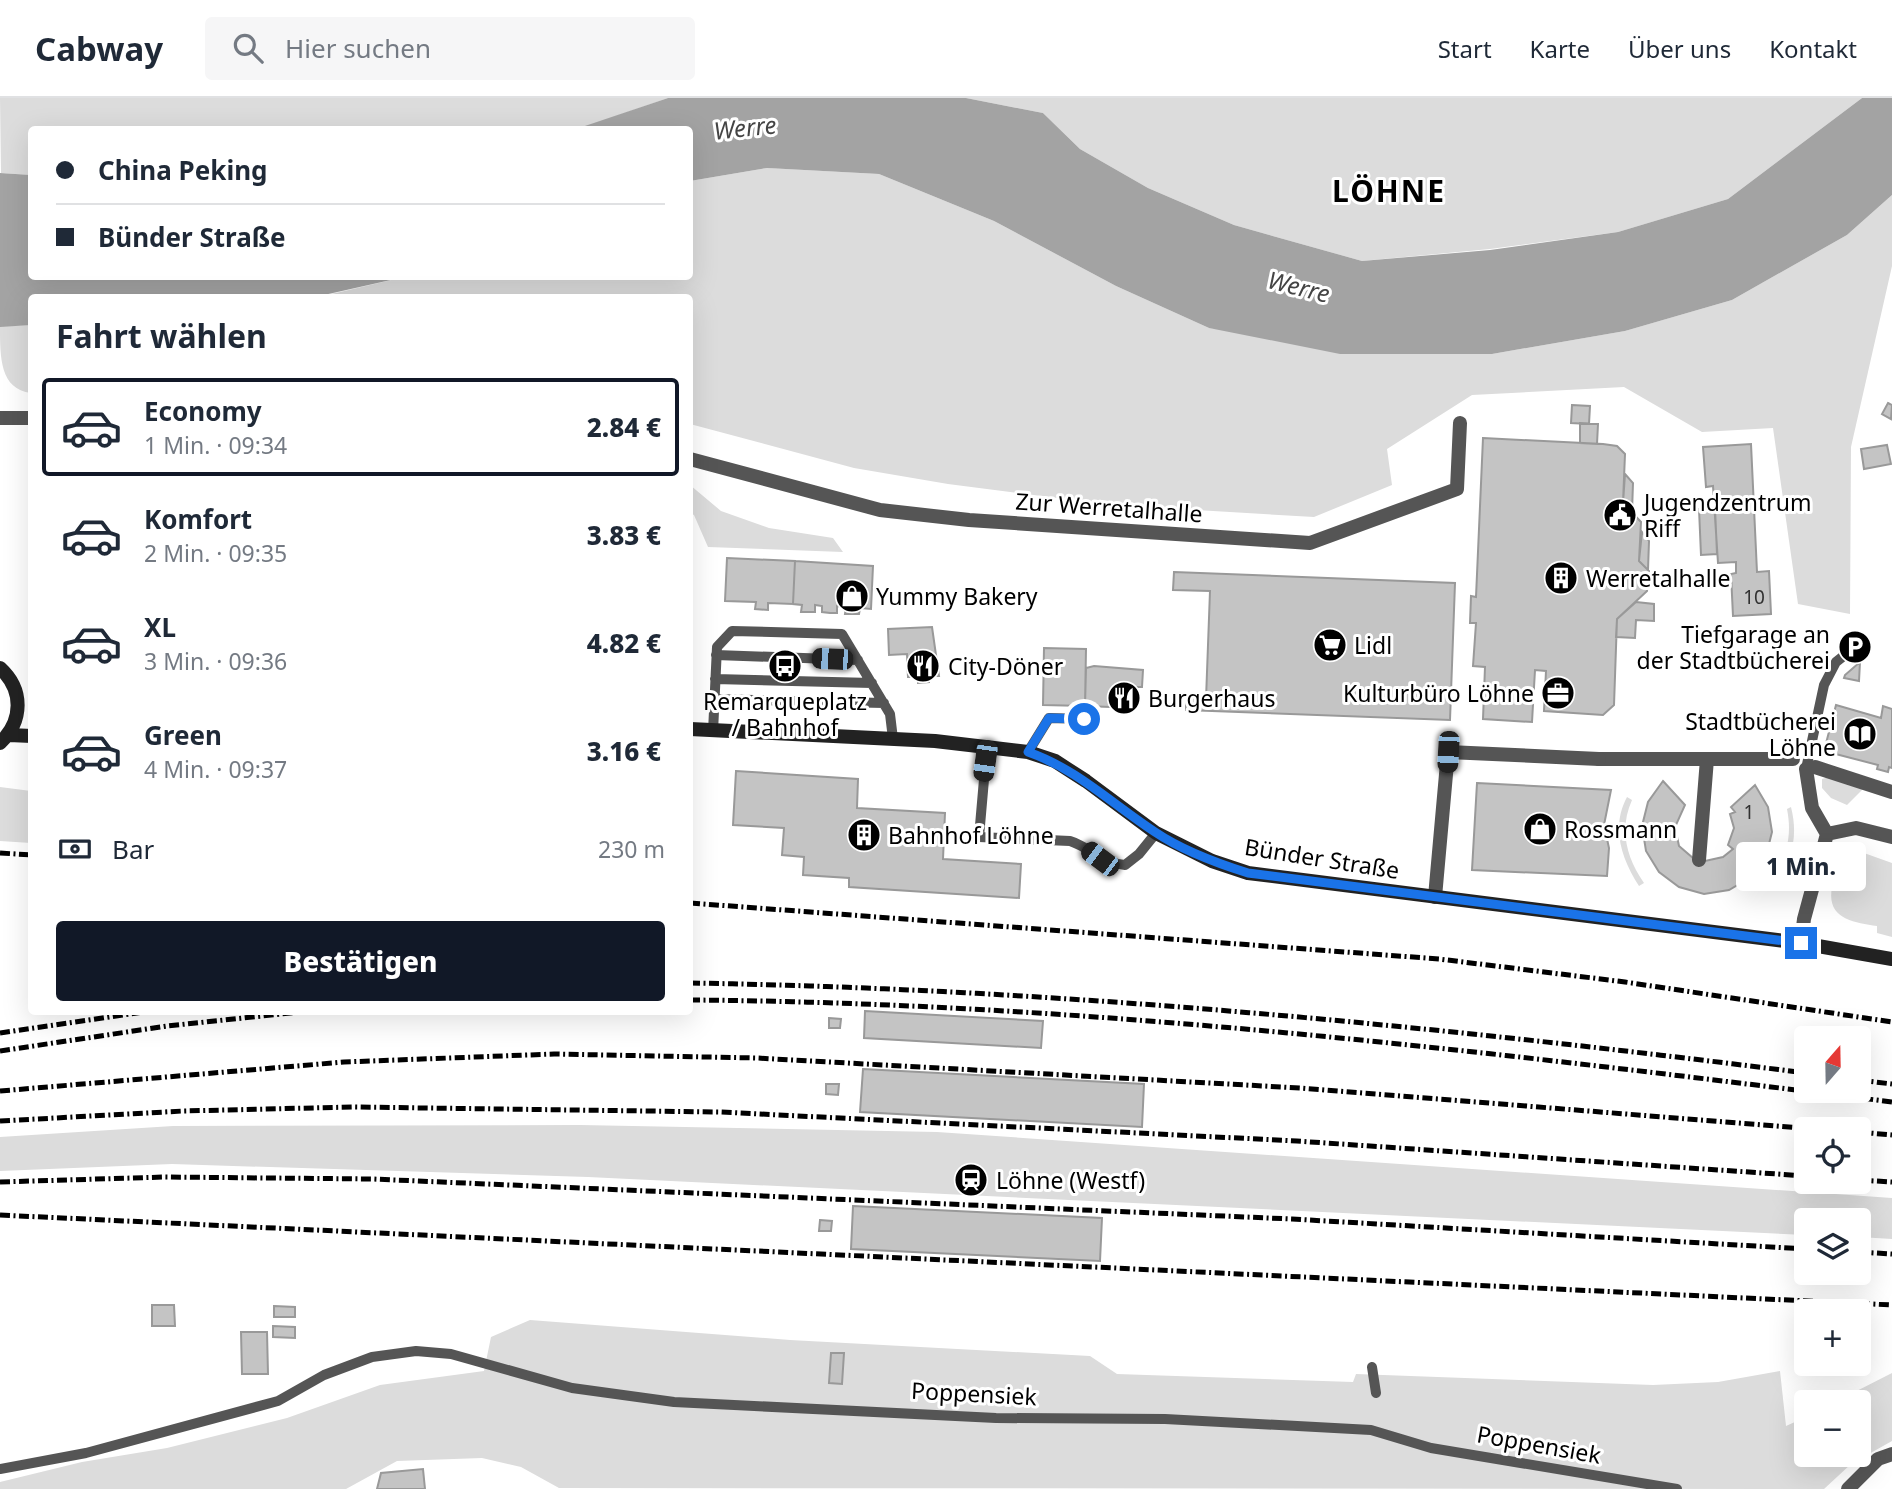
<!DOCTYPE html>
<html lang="de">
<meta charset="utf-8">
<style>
:root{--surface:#fff;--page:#f6f6f7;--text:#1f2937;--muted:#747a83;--line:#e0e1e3;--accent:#111827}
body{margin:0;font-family:"Noto Sans",sans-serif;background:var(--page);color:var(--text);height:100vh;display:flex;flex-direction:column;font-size:26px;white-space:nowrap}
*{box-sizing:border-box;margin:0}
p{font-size:23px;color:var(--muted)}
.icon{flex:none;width:38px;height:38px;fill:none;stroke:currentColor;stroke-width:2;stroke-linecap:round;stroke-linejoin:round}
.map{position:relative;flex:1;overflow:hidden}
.panel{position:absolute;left:28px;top:196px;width:665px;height:721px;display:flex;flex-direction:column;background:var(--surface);border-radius:7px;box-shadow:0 7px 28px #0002}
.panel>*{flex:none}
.top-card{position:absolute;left:28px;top:28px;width:665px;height:154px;border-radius:7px;box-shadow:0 7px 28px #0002;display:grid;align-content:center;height:154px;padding:0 28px;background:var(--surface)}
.needle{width:46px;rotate:20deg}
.tools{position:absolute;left:1794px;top:928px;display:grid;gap:14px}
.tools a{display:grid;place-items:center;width:77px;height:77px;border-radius:7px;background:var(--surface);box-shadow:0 7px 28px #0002;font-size:35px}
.end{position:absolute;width:32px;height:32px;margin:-16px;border:9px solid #1a73e8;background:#fff;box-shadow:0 0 0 4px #fff}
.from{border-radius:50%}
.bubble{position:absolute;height:49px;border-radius:7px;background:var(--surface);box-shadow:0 7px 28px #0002;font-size:23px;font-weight:800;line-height:49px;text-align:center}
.car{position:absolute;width:21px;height:42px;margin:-21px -10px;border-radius:9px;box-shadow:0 0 5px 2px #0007;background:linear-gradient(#222 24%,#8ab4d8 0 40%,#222 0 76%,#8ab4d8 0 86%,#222 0)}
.top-card b{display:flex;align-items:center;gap:24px;height:66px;font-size:26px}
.top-card b+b{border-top:2px solid var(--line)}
.top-card i{width:18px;height:18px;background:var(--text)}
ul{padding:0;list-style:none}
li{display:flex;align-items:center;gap:21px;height:98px;margin:0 14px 10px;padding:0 14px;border:4px solid transparent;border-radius:7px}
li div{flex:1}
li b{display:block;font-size:26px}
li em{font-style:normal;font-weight:800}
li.on{border-color:var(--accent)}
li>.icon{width:63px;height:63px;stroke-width:1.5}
h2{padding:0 28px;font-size:32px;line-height:84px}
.pay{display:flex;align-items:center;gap:18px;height:77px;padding:0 28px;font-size:26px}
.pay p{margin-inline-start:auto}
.button{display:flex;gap:14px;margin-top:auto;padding:14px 28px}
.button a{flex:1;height:80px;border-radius:7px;background:var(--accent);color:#fff;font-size:28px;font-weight:800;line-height:80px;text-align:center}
header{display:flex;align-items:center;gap:42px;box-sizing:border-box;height:98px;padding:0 35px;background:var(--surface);border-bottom:2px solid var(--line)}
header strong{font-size:33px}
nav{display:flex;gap:38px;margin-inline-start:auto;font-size:24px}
.search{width:490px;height:63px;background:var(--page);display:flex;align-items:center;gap:18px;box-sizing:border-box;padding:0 24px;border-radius:7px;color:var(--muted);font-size:26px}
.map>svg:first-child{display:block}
</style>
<header>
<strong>Cabway</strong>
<div class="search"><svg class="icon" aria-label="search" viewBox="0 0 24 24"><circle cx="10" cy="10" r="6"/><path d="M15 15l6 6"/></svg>Hier suchen</div>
<nav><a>Start</a><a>Karte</a><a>Über uns</a><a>Kontakt</a></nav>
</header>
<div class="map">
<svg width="1892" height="1391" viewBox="0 0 1892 1391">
<rect width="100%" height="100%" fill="#fff"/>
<path fill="#dcdcdc" d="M0 0H668L576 32H32L31 77 1 75Z
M966 0H1862L1728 101 1618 134 1490 151 1362 163 1234 127 1148 90 1080 51 1043 15Z
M767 70 879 76 994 123 1116 188 1209 230 1492 256 1625 233 1732 202 1847 137 1892 97V168L1851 349 1850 516 1798 506 1773 330 1702 334 1624 289 1472 297 1387 351 1392 387 1314 419 1112 407 948 386 854 370 690 326V200H315L404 179 690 178V83Z
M31 227V295C0 291 0 260 0 228Z
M690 387 721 413 769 430 833 440 843 454 708 449 694 417 690 415Z
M1829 679 1863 691 1847 707 1831 700 1822 690V681Z
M0 689 31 693V745L0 743Z
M1627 699 1632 702C1619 731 1626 759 1644 785L1639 788C1621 760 1611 729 1627 699Z
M1791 709C1799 741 1791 764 1772 791L1768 787C1785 762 1793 741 1787 711Z
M1850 750 1892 765V839L1877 835V828C1853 824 1826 821 1832 789L1822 785 1830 759Z
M580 1027 937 1034 1892 1100V1141L1859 1139 1858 1122H1806V1137L588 1079 172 1066 0 1073V1039L173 1028Z
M530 1222 790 1242 1090 1258 1117 1276 1353 1284 1356 1276 1653 1287 1718 1284 1780 1273 1786 1328 1806 1319V1356H1858V1304H1835L1892 1275V1343L1851 1366 1824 1391 559 1390 521 1369 482 1360 397 1363 346 1391H0V1384L82 1364 167 1350 287 1320 380 1287 484 1273 491 1239Z"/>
<path fill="#a3a3a3" d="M668 0H966L1043 15 1080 51 1148 90 1234 127 1362 163 1490 152 1618 134 1728 101 1862 0H1892V97L1847 137 1732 202 1625 233 1492 256H1340L1209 230 1116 188 994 123 879 76 767 70 690 83V32L576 31Z
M0 75 31 77 32 178 404 179 315 199 32 200 31 227 0 229Z"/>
<path fill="#c4c4c4" stroke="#999" stroke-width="2" d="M1888 305 1892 307 1891 321 1882 316Z
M1572 307 1590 308 1589 326 1571 325Z
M1580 325 1598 326 1597 346 1580 345Z
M1483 340 1603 346 1617 348 1625 356 1623 405 1641 424 1639 463 1649 473 1647 493 1617 521 1614 607 1603 617 1544 613 1546 573 1535 572 1532 624 1483 621 1485 569 1473 568 1476 525H1470L1471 498 1476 499Z
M1751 346 1757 474 1769 473 1771 516 1733 518 1731 476 1736 475V464L1718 465 1713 388 1706 389 1703 349Z
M1887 347 1891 366 1864 371 1861 351Z
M1625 376 1633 385 1632 414 1623 405Z
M1715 410 1717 456 1701 457 1699 411Z
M1642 434 1649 443 1648 472 1639 463Z
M727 460 795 463 793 506 768 505V512L755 511 756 504 725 503Z
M795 463 873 468 871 511 860 510 859 516H845L846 509 837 508V515H830L822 514V508L815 507V514H801L802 507 793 506Z
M1174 474 1455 485 1450 622 1186 612V600L1206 601 1210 493 1173 492Z
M1636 504 1654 506V523L1636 522 1635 540 1616 539 1617 521Z
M932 529 939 578H929V584L918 585V579H908L907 556 889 557 888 531Z
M1044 550 1086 551 1085 608 1043 607Z
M1860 564 1859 583 1844 580 1845 577Z
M1094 568 1143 572 1142 589H1135V610L1085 608 1086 570Z
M1836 607 1881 620 1883 608 1892 611V670L1889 669 1888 674 1877 671 1878 667 1824 653Z
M736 673 858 681 857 710 945 715 943 761 1021 766 1019 800 849 789V780L803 777 804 759 782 757 784 730 733 727Z
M1663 683 1685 707 1675 729 1679 748 1693 760 1705 763 1723 759 1733 751 1728 747 1734 730 1730 716 1735 714 1731 709 1755 687 1768 709 1772 734 1766 758 1751 779 1729 792 1704 796 1679 789 1659 774 1646 753 1642 728 1648 704Z
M1477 685 1611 692 1604 727 1609 750 1607 778 1472 772Z
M865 913 1043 923 1041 950 864 940Z
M829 920 841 921 840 930H829Z
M863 971 1144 986 1142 1029 860 1014Z
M826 986H839L838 997 826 996Z
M853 1108 1102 1120 1100 1163 851 1151Z
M820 1122 832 1123 831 1133H819Z
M152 1207H174L175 1228H152Z
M274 1208 295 1209V1219H274Z
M273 1228 295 1229V1240L273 1239Z
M241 1234H267L268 1276H242Z
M831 1255H844L842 1286 829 1285Z
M423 1371 425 1391H377L381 1375Z"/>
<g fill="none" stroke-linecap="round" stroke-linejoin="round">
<path stroke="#555" stroke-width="10" d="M716 557 858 562
M715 581 872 585
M714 601 884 605
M713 634 717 549 732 533 842 536 890 616 893 641
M987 647 979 739 1070 743C1091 750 1102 765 1125 767L1139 756 1156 735
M1028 654 1049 620 1085 621V631
M1806 671 1824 587 1836 564 1855 549
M1372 1269 1376 1295
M0 1371 86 1355 278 1303 324 1277 372 1259 416 1253 451 1256 572 1290 674 1304 996 1320 1165 1321 1371 1332 1431 1350 1677 1391"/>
<path stroke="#555" stroke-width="14" d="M1599 661H1793
M1699 762 1707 661"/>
<path stroke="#555" stroke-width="14" d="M0 320H32
M690 361 880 412 969 422 1310 445 1457 391 1460 325
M1827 736 1856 730 1892 739
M1435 799 1448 654 1599 661
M1801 845 1804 821 1827 736 1812 710 1806 671 1815 669 1892 694
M1848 1391 1878 1361 1892 1356"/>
<path stroke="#222" stroke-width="14" d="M0 570C24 592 23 623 0 645
M690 631 935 643 1028 654 1055 663 1086 683 1156 735 1212 763 1248 775 1801 845 1892 861
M9 637 32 638"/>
<path stroke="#000" stroke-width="5" stroke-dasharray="10 3.5 2 3.5" stroke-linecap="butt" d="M0 755 32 757
M690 805 1439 861 1625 884 1892 924
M690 885C1063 891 1435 928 1806 975
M690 902C1092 905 1493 954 1892 1004
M0 935 144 914
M0 953 167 928 300 914
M1858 982 1892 986
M0 993 344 964 554 956 757 960 1300 990 1814 1031
M0 1023 183 1013 353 1009 720 1014 1297 1043 1806 1078
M1858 1034 1892 1037
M1858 1082 1892 1084
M0 1084 165 1079 372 1081 1292 1121 1806 1151
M0 1117 1892 1207
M1858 1154 1892 1156"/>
</g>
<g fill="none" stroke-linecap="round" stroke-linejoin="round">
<path stroke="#1a73e8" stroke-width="9" d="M1084 621 1049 620 1028 654C1077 671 1112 706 1155 734 1183 753 1216 765 1248 775L1801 845"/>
</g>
<defs>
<symbol id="civic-disc" viewBox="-11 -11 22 22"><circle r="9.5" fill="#000" stroke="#fff"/><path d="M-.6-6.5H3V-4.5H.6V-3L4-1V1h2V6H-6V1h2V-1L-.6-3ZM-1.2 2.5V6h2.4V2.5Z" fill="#fff"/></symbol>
<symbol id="building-disc" viewBox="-11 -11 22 22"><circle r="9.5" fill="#000" stroke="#fff"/><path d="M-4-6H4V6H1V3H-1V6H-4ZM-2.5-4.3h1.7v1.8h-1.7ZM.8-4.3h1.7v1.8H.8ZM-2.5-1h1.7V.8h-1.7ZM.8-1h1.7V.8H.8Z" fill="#fff"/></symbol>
<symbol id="shop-disc" viewBox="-11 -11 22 22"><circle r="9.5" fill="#000" stroke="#fff"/><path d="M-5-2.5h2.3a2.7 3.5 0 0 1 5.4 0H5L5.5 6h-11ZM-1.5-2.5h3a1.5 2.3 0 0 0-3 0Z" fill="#fff"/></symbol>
<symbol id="supermarket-disc" viewBox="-11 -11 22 22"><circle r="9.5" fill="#000" stroke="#fff"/><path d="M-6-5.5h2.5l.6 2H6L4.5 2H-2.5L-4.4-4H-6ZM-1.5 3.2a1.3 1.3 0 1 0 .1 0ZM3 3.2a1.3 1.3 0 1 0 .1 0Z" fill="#fff"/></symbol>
<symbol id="parking-disc" viewBox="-11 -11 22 22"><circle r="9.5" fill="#000" stroke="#fff"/><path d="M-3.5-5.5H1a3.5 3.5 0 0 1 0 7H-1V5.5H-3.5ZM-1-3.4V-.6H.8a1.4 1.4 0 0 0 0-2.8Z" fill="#fff"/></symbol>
<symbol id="bus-disc" viewBox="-11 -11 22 22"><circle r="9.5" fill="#000" stroke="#fff"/><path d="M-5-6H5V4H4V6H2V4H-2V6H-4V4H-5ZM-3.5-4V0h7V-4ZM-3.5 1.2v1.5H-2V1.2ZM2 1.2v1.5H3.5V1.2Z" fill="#fff"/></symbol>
<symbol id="restaurant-disc" viewBox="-11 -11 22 22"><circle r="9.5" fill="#000" stroke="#fff"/><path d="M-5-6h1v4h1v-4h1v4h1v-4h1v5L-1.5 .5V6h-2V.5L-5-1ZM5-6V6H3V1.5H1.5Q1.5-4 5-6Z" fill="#fff"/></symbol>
<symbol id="office-disc" viewBox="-11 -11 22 22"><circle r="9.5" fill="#000" stroke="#fff"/><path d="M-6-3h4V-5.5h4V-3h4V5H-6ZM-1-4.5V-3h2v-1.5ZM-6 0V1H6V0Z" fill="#fff"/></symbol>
<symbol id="library-disc" viewBox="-11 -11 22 22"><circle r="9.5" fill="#000" stroke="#fff"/><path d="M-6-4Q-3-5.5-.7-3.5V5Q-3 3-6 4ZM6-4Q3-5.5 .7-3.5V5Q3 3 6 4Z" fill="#fff"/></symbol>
<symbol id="station-disc" viewBox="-11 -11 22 22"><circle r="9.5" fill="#000" stroke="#fff"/><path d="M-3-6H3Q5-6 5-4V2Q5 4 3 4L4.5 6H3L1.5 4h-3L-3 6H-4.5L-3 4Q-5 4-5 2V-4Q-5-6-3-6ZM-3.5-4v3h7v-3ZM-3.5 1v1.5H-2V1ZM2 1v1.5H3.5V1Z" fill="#fff"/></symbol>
</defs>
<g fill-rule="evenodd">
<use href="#civic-disc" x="1601" y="398" width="38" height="38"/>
<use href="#building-disc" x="1542" y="461" width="38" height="38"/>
<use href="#shop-disc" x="833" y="479" width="38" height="38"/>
<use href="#supermarket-disc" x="1311" y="528" width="38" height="38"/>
<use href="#parking-disc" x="1836" y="530" width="38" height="38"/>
<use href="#bus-disc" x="766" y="549" width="38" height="38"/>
<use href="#restaurant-disc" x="904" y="549" width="38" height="38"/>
<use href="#office-disc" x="1539" y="576" width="38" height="38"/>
<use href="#restaurant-disc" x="1105" y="581" width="38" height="38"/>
<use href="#library-disc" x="1841" y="617" width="38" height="38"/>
<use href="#shop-disc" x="1521" y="712" width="38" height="38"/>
<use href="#building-disc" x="845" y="718" width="38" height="38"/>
<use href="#station-disc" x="952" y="1063" width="38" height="38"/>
</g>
<g text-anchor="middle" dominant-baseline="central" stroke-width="6" stroke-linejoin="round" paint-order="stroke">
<g font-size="19" fill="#313131">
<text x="1754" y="499">10</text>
<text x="1749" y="714">1</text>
</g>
<g font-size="23" fill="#000" stroke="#fff" text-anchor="start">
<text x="1644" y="404">Jugendzentrum<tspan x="1644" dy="26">Riff</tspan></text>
<text x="1586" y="480">Werretalhalle</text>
<text x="876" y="498">Yummy Bakery</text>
<text x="1830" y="536" text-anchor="end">Tiefgarage an<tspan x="1830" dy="26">der Stadtbücherei</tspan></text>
<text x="1354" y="547">Lidl</text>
<text x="948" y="568">City-Döner</text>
<text x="1534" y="595" text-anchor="end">Kulturbüro Löhne</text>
<text x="1148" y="600">Burgerhaus</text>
<text x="785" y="603" text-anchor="middle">Remarqueplatz<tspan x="785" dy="26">/ Bahnhof</tspan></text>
<text x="1836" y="623" text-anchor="end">Stadtbücherei<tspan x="1836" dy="26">Löhne</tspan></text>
<text x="1564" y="731">Rossmann</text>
<text x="888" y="737">Bahnhof Löhne</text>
<text x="996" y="1082">Löhne (Westf)</text>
</g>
<g font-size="23" fill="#000" stroke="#fff">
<text transform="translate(1109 409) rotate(4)">Zur Werretalhalle</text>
<text transform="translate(1322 760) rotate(9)">Bünder Straße</text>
<text transform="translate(974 1295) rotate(3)">Poppensiek</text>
<text transform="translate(1539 1346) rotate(10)">Poppensiek</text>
</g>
<g font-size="24" font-style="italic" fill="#444" stroke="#fff">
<text transform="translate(745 29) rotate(-6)">Werre</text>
<text transform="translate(1299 188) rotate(14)">Werre</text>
</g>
<g font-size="30" font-weight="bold" letter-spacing="2" fill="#000" stroke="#fff">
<text x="1389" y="92">LÖHNE</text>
</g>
</g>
</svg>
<div class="tools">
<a><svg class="needle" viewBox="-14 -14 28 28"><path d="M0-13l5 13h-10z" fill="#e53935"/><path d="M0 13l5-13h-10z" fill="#747a83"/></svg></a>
<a><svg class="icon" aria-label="locate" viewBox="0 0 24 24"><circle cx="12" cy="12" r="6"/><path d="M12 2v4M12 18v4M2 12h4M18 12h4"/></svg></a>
<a><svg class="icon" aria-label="layers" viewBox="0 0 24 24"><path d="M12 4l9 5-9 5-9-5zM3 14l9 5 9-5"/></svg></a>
<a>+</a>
<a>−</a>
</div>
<i class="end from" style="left:1084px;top:621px"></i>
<i class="end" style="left:1801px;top:845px"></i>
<div class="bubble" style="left:1736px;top:744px;width:130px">1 Min.</div>
<i class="car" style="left:832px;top:561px;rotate:272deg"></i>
<i class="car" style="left:1448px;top:654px;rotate:183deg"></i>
<i class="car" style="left:985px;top:663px;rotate:188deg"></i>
<i class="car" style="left:1100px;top:761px;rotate:307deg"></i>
<div class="top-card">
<b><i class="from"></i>China Peking</b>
<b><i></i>Bünder Straße</b>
</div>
<section class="panel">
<h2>Fahrt wählen</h2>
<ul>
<li class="on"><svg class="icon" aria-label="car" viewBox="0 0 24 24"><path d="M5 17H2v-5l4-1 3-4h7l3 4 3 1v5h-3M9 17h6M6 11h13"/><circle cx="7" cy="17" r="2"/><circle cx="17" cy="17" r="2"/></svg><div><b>Economy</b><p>1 Min. · 09:34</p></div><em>2.84 €</em></li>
<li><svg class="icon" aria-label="car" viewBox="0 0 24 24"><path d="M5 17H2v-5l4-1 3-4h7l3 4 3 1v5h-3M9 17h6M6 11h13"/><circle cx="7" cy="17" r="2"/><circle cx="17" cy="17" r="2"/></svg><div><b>Komfort</b><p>2 Min. · 09:35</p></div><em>3.83 €</em></li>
<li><svg class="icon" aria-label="car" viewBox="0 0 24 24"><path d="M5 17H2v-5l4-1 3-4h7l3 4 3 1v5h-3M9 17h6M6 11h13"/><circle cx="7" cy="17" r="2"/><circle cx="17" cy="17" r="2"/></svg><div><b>XL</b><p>3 Min. · 09:36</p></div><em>4.82 €</em></li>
<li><svg class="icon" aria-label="car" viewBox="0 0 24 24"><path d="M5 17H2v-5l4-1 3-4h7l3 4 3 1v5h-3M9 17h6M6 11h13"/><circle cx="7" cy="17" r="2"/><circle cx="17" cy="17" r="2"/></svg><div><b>Green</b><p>4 Min. · 09:37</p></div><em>3.16 €</em></li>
</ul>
<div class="pay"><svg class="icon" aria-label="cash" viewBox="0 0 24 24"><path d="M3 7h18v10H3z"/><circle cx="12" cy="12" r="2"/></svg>Bar<p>230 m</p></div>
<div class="button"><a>Bestätigen</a></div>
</section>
</div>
